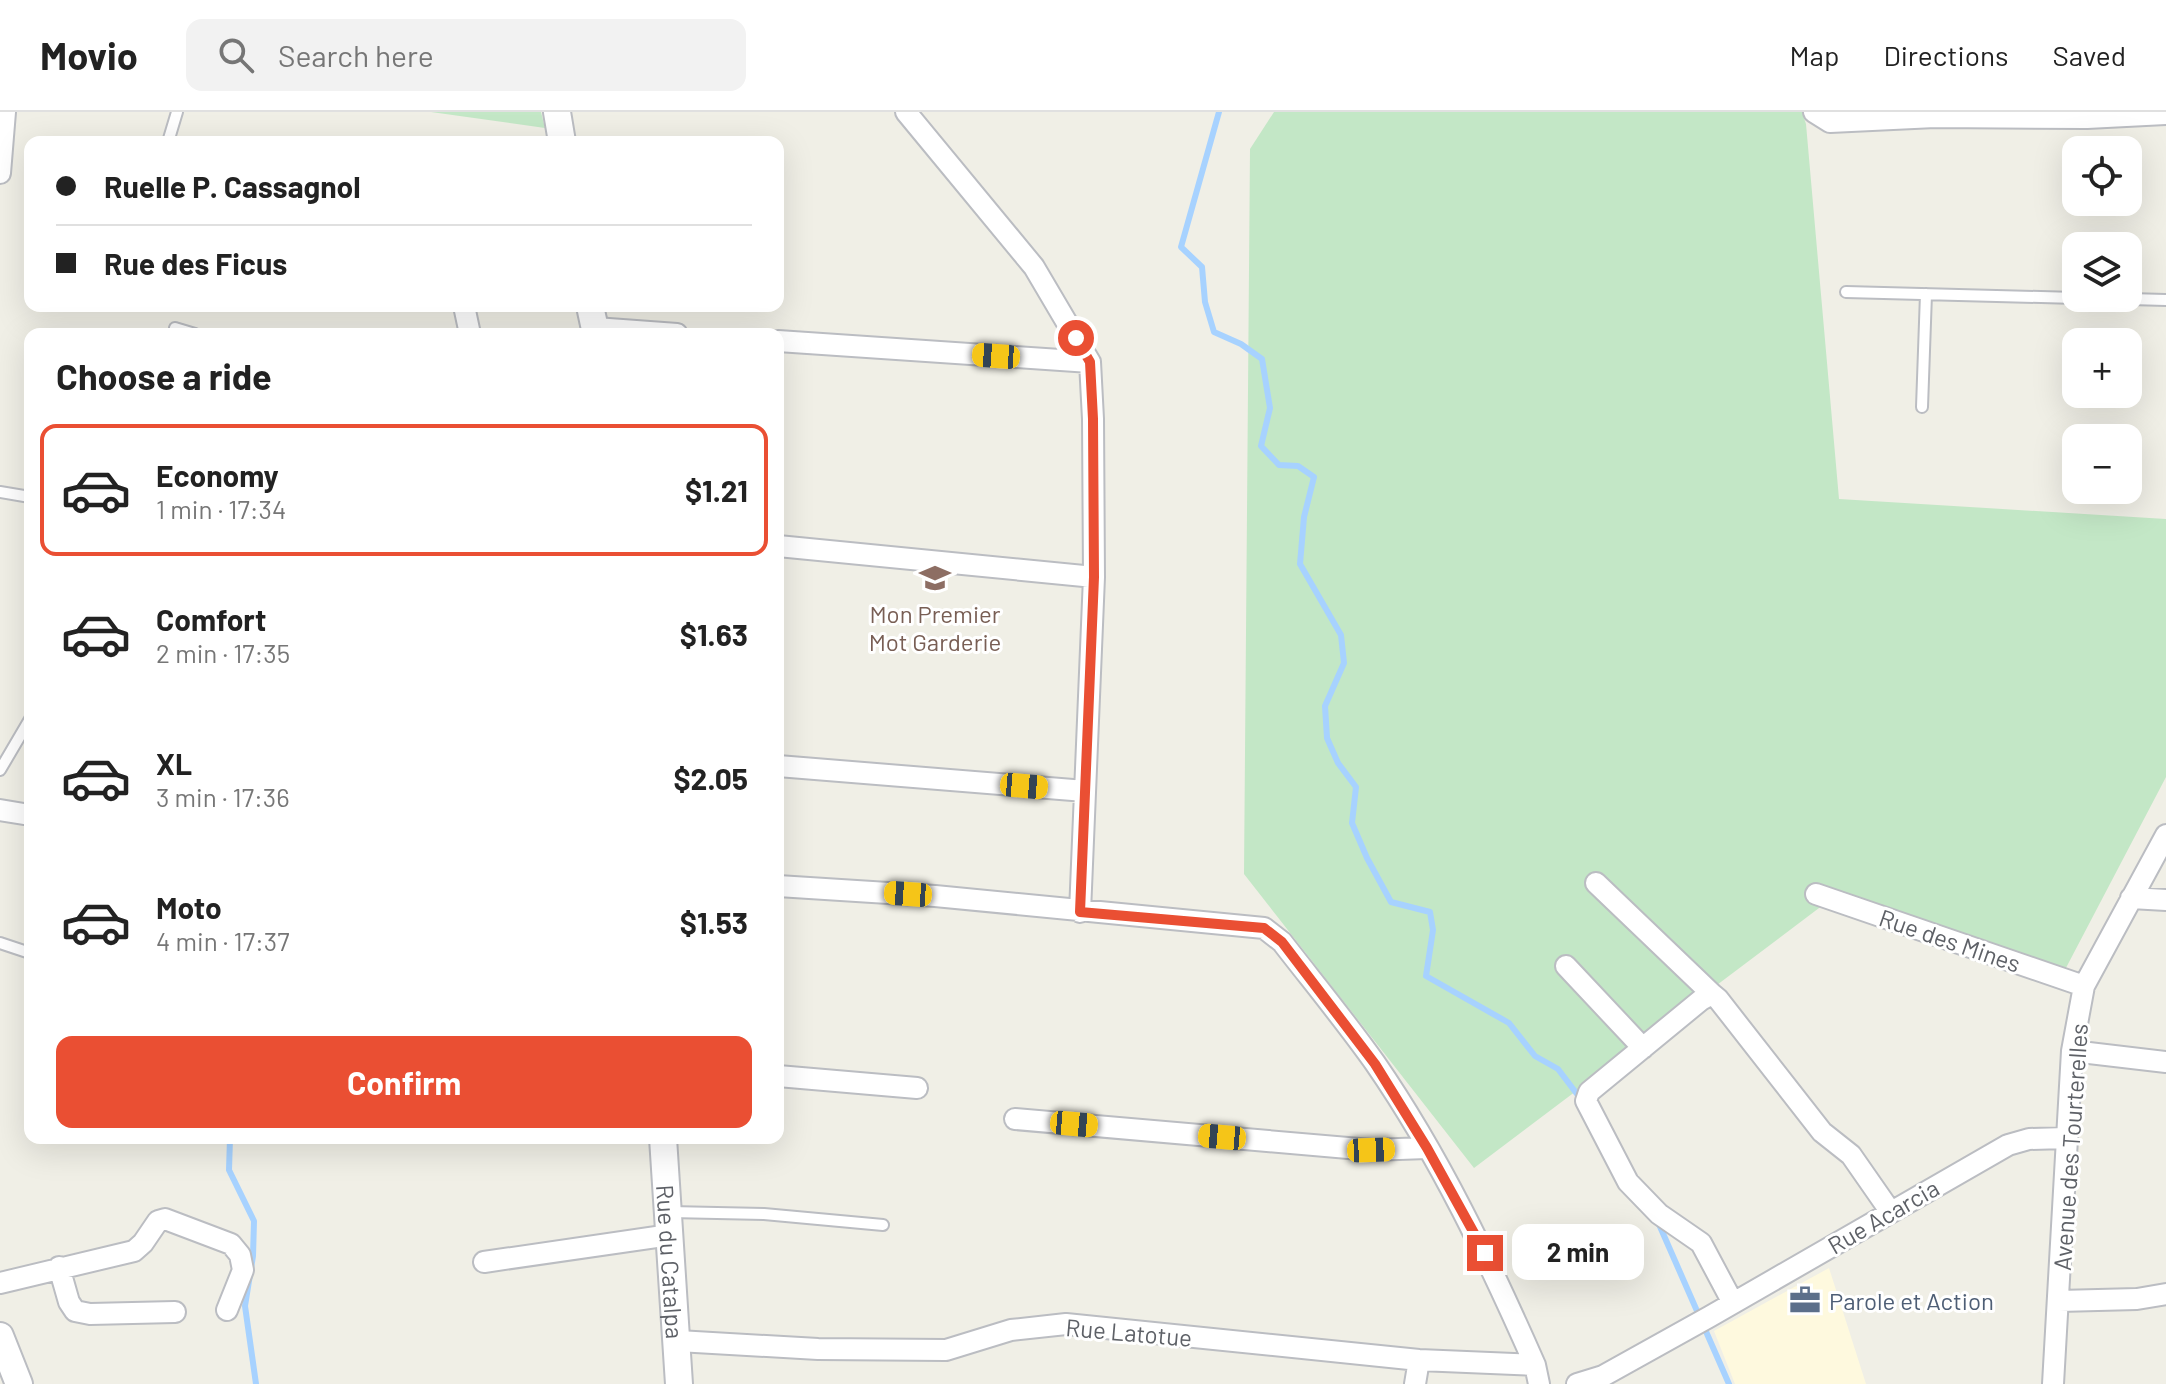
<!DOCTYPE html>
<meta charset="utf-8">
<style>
:root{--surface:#fff;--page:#f2f2f2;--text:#222;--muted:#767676;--line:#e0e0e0;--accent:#ea4f33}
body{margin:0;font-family:Barlow,sans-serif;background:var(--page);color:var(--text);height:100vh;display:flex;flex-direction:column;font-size:30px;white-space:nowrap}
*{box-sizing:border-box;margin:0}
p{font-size:26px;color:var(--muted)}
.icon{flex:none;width:44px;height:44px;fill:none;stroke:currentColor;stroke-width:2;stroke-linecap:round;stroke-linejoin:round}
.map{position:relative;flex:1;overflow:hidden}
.side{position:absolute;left:24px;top:216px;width:760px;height:816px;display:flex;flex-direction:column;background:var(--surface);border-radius:16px;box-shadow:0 8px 32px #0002}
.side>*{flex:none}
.banner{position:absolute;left:24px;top:24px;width:760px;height:176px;border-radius:16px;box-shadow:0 8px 32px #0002;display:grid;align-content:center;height:176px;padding:0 32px;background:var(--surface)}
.buttons{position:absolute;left:2062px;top:24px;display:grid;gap:16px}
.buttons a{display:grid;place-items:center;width:80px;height:80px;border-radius:16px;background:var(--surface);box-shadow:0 8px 32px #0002;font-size:40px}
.end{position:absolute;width:36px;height:36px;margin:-18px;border:10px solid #ea4f33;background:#fff;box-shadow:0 0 0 4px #fff}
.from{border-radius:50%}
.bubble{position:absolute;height:56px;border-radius:16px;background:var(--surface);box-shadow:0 8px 32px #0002;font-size:26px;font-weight:700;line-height:56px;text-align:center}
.car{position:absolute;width:24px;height:48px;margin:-24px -12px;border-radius:10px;box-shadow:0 0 6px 2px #0007;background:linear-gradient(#f5c518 24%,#345 0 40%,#f5c518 0 76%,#345 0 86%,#f5c518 0)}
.banner b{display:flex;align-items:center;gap:28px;height:76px;font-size:30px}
.banner b+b{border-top:2px solid var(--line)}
.banner i{width:20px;height:20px;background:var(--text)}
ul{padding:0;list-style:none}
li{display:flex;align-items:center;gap:24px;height:132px;margin:0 16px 12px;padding:0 16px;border:4px solid transparent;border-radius:16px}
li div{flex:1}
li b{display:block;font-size:30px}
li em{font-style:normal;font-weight:700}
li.on{border-color:var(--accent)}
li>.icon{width:72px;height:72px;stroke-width:1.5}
h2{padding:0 32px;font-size:36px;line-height:96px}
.cta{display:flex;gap:16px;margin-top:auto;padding:16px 32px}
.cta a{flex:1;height:92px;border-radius:16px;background:var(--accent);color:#fff;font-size:32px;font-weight:700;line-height:92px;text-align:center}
header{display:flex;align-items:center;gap:48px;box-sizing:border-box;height:112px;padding:0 40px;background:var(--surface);border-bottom:2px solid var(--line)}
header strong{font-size:38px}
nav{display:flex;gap:44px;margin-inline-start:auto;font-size:28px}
.search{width:560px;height:72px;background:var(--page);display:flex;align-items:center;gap:20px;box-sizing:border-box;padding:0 28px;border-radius:16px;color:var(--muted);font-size:30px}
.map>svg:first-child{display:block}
</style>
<header>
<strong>Movio</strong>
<div class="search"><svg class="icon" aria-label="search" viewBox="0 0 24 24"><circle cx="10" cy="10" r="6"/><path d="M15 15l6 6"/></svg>Search here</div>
<nav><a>Map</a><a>Directions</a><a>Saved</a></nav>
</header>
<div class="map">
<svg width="2166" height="1272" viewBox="0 0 2166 1272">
<rect width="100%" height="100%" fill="#f0efe6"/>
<path fill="#fef9de" d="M1829 1156 1866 1272H1735L1714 1219Z"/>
<path fill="#c3e7c6" d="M431 0H541L545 16Z
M1274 0H1802L1806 12 1839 387 2166 407V665L2057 873 1823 793 1474 1056 1244 762 1250 37Z"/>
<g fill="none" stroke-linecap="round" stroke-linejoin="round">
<path stroke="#a7d2ff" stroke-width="6" d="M1219 0 1181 135 1202 155 1205 190 1214 220 1241 232 1262 247 1270 296 1261 334 1279 353 1298 354 1314 365 1304 405 1300 452 1341 523 1344 551 1325 594 1327 626 1338 651 1356 675 1352 711 1367 746 1391 790 1430 800 1433 818 1426 864 1509 911 1535 944 1558 957 1580 986
M230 1026 229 1058 254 1109 253 1144 245 1194 256 1272
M1658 1110 1729 1272"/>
<defs>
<path id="service" d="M168 30 177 0
M1846 180 2076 186
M2093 186 2166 188
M175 216 195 222
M1922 295 1926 182
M0 380 30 385
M0 658 30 607
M0 831 30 841
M670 1100 764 1102 883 1113"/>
<path id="minor" d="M906 0 1034 155 1090 250 1093 307 1094 465 1080 800
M1814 0 1830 10 1935 5 2087 6 2166 2
M0 61 5 0
M464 194 470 222
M595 216 677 222
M778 229 1090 250
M778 434 1094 465
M778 654 1085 679
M0 698 30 703
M1596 771 1712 882
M778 774 935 784 1264 816 1282 830C1313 870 1346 910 1375 951 1440 1045 1489 1149 1535 1253L1539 1272
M1816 782 2084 874
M2131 786 2166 788
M1566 854 1643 936
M2072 939 2166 950
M778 964 917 976
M1015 1007 1371 1038 1427 1036
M484 1150 670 1123
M59 1155 69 1190 75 1199 90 1202 175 1200
M0 1171 134 1139 143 1131 158 1109 165 1107 231 1132 240 1143 243 1158 227 1198
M2059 1189 2137 1187 2166 1182
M1733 1191 1701 1131 1659 1102 1628 1070 1586 989 1589 980 1701 888 1712 882 1718 887 1822 1020 1851 1043 1890 1099
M678 1229 818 1237 946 1238 1011 1218 1066 1212 1419 1248 1535 1253
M1415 1272 1419 1248
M1577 1272 1603 1264 1709 1205 2008 1033 2029 1027 2066 1026
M2053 1272 2072 939 2084 874 2166 723"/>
<g id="tertiary">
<path d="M557 0 562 30"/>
<path d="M590 194 596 222"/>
<path id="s1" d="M663 1026 679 1272"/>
<path d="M0 1224 19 1272"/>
</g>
</defs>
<use href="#service" stroke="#bbbdc2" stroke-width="14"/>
<use href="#minor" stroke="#bbbdc2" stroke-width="24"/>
<use href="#tertiary" stroke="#bbbdc2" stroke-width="30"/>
<use href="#service" stroke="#fff" stroke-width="10"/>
<use href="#minor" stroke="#fff" stroke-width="20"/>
<use href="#tertiary" stroke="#fff" stroke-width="26"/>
</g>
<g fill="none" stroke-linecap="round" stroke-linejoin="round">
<path stroke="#ea4f33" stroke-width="10" d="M1076 226 1090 250 1093 307 1094 465 1080 800 1264 816 1282 830 1375 952 1427 1036 1485 1141"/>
</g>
<defs>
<symbol id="school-bare" viewBox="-9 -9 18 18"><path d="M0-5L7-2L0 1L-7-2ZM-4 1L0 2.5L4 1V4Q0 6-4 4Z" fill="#8d6e63" stroke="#fff" stroke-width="2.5" paint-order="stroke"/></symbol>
<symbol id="office-bare" viewBox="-9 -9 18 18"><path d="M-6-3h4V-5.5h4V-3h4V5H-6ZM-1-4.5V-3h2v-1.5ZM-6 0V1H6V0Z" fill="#5c6f8a" stroke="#fff" stroke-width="2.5" paint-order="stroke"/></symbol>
</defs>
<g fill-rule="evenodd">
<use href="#school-bare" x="913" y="444" width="44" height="44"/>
<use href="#office-bare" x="1783" y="1166" width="44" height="44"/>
</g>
<g text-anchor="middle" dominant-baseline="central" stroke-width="6" stroke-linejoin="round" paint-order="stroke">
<g font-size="24" fill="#785e54" stroke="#fff">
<text x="935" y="501">Mon Premier<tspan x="935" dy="28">Mot Garderie</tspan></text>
</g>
<g font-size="24" fill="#5e6167" stroke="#fff">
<text transform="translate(1950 828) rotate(19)">Rue des Mines</text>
<text transform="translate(2070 1035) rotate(-86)">Avenue des Tourterelles</text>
<text transform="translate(1883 1104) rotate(-30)">Rue Acarcia</text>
<text stroke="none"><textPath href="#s1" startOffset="124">Rue du Catalpa</textPath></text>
<text transform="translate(1129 1220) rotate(5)">Rue Latotue</text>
</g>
<g font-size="24" fill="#4e5e75" stroke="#fff" text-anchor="start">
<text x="1829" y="1188">Parole et Action</text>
</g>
</g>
</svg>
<div class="buttons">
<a><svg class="icon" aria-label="locate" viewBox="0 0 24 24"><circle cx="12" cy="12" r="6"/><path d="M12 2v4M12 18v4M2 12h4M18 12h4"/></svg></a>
<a><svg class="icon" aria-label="layers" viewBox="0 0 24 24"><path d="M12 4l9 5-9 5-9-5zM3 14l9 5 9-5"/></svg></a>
<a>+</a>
<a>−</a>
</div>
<i class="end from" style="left:1076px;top:226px"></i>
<i class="end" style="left:1485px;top:1141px"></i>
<div class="bubble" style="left:1512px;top:1112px;width:132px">2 min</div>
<i class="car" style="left:996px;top:244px;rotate:274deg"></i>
<i class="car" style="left:1024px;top:674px;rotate:95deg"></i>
<i class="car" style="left:908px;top:782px;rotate:274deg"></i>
<i class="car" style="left:1074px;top:1012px;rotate:95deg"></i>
<i class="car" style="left:1222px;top:1025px;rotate:275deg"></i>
<i class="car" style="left:1371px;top:1038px;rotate:88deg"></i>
<div class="banner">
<b><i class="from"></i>Ruelle P. Cassagnol</b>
<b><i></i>Rue des Ficus</b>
</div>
<section class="side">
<h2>Choose a ride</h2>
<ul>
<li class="on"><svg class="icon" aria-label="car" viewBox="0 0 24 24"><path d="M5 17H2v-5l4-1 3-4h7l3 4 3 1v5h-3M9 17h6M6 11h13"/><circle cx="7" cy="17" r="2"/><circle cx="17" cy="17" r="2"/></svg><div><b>Economy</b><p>1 min · 17:34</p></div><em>$1.21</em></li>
<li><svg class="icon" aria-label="car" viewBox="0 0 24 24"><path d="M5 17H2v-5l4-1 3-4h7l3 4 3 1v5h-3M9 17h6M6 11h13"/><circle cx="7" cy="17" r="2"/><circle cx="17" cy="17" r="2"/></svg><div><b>Comfort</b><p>2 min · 17:35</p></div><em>$1.63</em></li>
<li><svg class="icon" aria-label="car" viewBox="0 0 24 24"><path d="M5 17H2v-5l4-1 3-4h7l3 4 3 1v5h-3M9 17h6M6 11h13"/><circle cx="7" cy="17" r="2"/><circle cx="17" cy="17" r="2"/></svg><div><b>XL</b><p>3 min · 17:36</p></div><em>$2.05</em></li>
<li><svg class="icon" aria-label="car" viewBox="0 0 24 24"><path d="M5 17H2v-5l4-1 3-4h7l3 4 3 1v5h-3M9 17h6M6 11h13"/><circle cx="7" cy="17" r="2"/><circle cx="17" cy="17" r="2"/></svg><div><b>Moto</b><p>4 min · 17:37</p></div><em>$1.53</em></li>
</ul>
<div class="cta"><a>Confirm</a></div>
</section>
</div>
